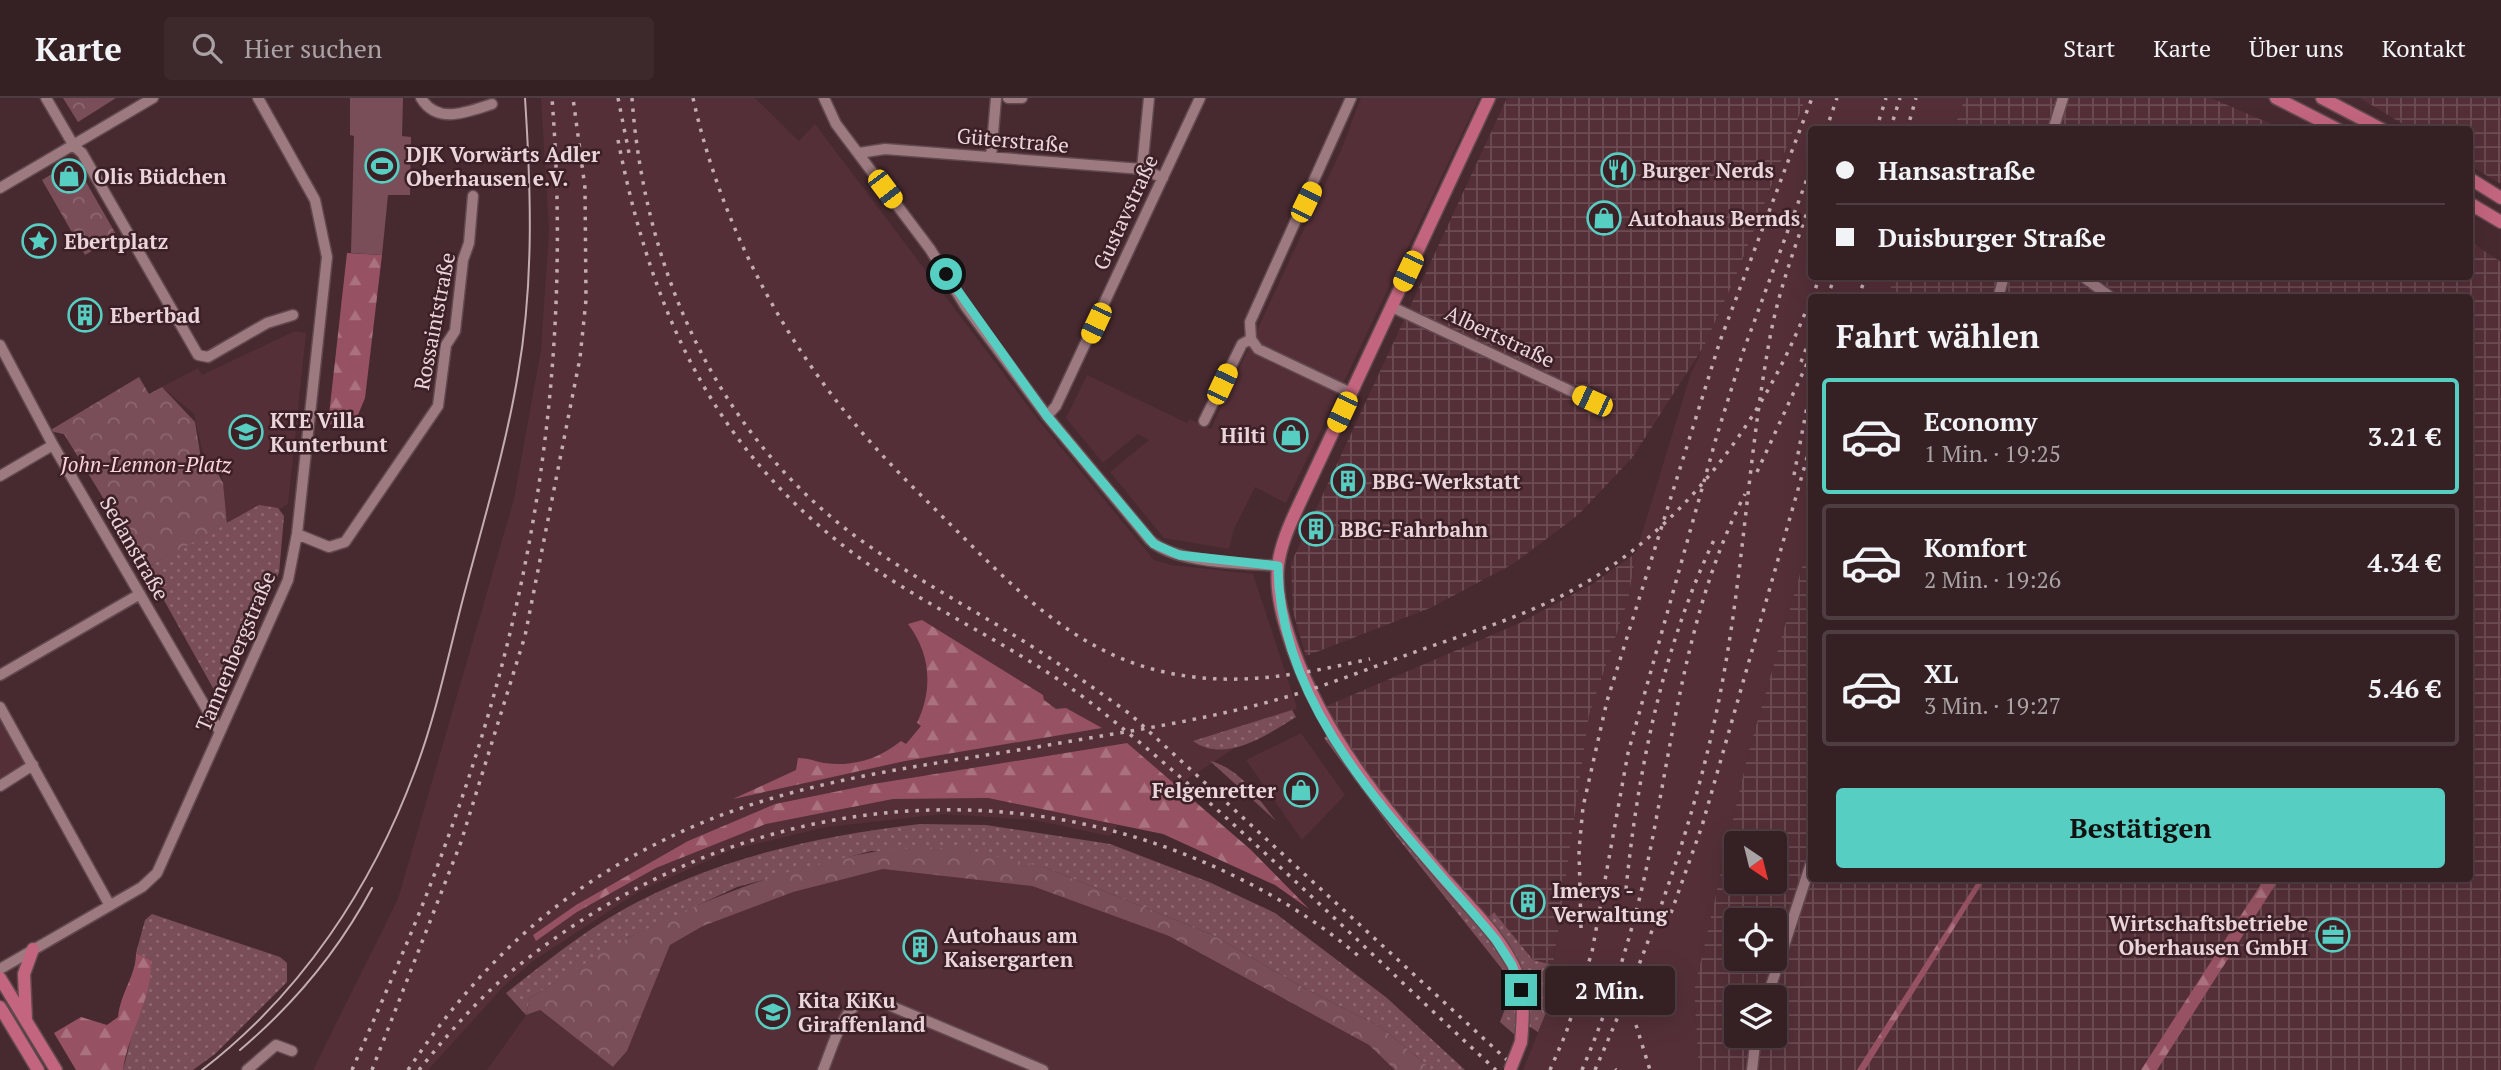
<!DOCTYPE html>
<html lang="de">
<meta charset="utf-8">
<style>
:root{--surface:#352024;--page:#3d282c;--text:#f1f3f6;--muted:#aaa3a6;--line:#4f3e41;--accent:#57cec2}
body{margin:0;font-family:"PT Serif",serif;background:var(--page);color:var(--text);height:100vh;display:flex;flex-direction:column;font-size:26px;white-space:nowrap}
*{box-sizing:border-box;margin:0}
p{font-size:23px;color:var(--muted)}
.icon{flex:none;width:38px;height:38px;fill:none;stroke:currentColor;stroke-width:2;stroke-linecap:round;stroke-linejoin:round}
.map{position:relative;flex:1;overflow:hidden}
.panel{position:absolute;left:1808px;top:196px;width:665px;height:588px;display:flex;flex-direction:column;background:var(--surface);border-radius:7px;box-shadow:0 7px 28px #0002,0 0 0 2px var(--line)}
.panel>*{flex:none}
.banner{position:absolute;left:1808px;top:28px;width:665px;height:154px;border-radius:7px;box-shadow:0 7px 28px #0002,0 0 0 2px var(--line);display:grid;align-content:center;height:154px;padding:0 28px;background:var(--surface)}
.needle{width:46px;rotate:145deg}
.tools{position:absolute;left:1724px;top:733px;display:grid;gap:14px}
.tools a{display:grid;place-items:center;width:63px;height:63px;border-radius:7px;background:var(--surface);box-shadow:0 7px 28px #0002,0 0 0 2px var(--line);font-size:35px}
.end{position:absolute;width:32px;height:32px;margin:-16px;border:9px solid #57cec2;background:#111;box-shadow:0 0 0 4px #111}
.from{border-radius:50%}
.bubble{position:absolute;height:49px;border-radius:7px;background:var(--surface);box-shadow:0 7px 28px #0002,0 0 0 2px var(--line);font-size:23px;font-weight:700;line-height:49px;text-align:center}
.car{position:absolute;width:21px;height:42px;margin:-21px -10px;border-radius:9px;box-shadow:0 0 5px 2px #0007;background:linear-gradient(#f5c518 24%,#345 0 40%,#f5c518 0 76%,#345 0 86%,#f5c518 0)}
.banner b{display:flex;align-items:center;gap:24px;height:66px;font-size:26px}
.banner b+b{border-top:2px solid var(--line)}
.banner i{width:18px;height:18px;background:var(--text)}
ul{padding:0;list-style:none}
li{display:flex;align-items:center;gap:21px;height:116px;margin:0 14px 10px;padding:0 14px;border:4px solid var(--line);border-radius:7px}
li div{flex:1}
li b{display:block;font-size:26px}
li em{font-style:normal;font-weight:700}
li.selected{border-color:var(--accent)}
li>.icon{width:63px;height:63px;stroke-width:1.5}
h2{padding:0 28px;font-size:32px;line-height:84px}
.button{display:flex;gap:14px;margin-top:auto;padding:14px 28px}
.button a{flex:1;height:80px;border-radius:7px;background:var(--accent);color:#111;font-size:28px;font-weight:700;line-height:80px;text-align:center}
header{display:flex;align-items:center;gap:42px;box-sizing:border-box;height:98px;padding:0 35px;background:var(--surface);border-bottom:2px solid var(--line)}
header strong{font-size:33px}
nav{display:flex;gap:38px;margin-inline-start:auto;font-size:24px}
.search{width:490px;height:63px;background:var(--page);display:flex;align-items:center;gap:18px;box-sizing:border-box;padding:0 24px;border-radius:7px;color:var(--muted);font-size:26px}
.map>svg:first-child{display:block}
</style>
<header>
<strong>Karte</strong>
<div class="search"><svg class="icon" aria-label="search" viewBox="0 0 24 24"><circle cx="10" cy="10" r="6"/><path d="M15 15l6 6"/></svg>Hier suchen</div>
<nav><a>Start</a><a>Karte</a><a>Über uns</a><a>Kontakt</a></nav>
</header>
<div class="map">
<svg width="2501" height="972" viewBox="0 0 2501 972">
<defs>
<pattern id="industrial-grid" width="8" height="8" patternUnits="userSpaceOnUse" patternTransform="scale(1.75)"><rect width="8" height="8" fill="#542f37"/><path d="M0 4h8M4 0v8" fill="none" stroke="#6d4c53"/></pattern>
<pattern id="grass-dots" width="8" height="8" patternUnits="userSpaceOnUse" patternTransform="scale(1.75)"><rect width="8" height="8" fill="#7a4e58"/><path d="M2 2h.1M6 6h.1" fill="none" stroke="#8d676f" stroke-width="1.8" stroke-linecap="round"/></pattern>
<pattern id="forest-firs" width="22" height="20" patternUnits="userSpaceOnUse" patternTransform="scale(1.75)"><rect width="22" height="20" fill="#965262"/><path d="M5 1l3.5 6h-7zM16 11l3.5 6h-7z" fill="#aa727f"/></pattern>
<pattern id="park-crowns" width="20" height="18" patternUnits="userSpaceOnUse" patternTransform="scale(1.75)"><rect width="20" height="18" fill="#7a4e58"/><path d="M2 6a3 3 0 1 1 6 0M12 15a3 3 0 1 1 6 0" fill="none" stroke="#8d676f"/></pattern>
</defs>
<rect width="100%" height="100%" fill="#472a30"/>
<path fill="#542f37" d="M541 0H755L799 43 815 26 1040 324 1154 462 1171 467 1253 476 1297 610 1175 689 1126 645 873 686 775 706 688 743 576 807 533 837 537 842 577 814 656 770 766 726 893 701 988 700 1118 727 1110 738 1033 722 944 716 827 729 731 752 638 794 533 863 504 888 428 972H313L398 801 514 401 541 252 549 132Z
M1361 0H1479L1286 405 1255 389 1234 431 1229 451 1164 440 1110 374 1149 342 1138 336 1103 365 1066 320 1087 277 1187 325 1190 321 1211 331 1342 50Z
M1806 0H1965L1953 31 1811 32V178L1895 179 1887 199 1811 200V437L1748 656 1694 893 1699 972H1523L1548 910 1577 680 1589 617 1628 502 1636 455 1690 278 1735 180Z
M295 233 306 235 288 406 232 438 226 417 222 378 204 360 194 316 162 289 198 270 202 277Z
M0 609 33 667 0 688Z
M1301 635 1345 697 1302 742 1246 662Z
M883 771 1032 788 1169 838 1369 947 1395 972H487L526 917 539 912 614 969 627 953 670 847 703 828 793 793Z"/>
<path fill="url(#industrial-grid)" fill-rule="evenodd" d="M1507 0H1806L1735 180 1704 248 1632 360 1578 417 1513 466 1430 510 1306 558 1293 514 1291 465Z
M1965 0H2211L2283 31 1953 32Z
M2360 0H2501V86L2469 67V32L2411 31Z
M2469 143 2501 164V972H1699L1694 893 1748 656 1811 437V780H2469V200L1887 199 1895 178H2469ZM1736 746H1774V784H1736ZM1736 822H1774V861H1736ZM1736 900H1774V938H1736Z
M1636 455 1628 502 1589 617 1553 867 1533 862 1495 815 1486 825 1395 719 1322 610 1520 525 1594 485Z"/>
<path fill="url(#grass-dots)" d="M259 407 278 410 284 418 279 475 218 599 146 470Z
M1292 612 1296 619C1267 637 1225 666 1193 643Z
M1329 636 1486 825 1494 814 1533 862 1553 867 1548 910 1538 934 1527 927 1523 944 1500 924 1510 898 1506 876 1397 739 1324 640Z
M1210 663C1240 670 1257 699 1276 723Z
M920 726 986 727 1110 746 1209 784 1275 815 1387 900 1465 972H1433L1382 930 1295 885 1213 837 1044 769 871 753 737 789 628 840 530 900 526 917 506 895C542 867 579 837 619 814 712 761 816 738 920 726Z
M152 816 280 859 287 865V884L215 956 193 972H123L151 862 136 855 145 822Z"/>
<path fill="url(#forest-firs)" d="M347 155 382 157 365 300 353 329 328 326Z
M922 522 1043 597 1044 602 1056 611 1066 610 1102 630 905 663 733 701 796 672 798 660C808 660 814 663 824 665 854 669 878 661 901 643L906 646 921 628 917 625C933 591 931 556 908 526Z
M1127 645 1250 751 1309 811 1275 787 1163 736 988 700 893 701 766 726 656 770 577 814 536 843 533 837 576 807 688 743 775 706 873 686Z
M2265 780 2279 781 2157 972H2141Z
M1979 781H1985L1865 972H1857Z
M136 855 151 862C153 900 128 934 123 972H76L54 935 81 919 107 927 118 919C121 893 136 878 136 855Z"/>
<path fill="url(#park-crowns)" d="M63 0H116L78 24Z
M74 63 117 138 85 157 42 82Z
M139 279 149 296 162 289 195 324 201 361 217 374 223 385 227 426 146 470 64 336 49 333Z
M913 749 964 751 1044 769 1213 837 1295 885 1382 930 1433 972H1395L1369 947 1169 838 1032 788 883 771 793 794 703 828 670 847 627 953 613 969 540 912 526 917 530 900C563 880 596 857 630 839 718 794 814 758 913 749Z"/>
<path fill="#7a4e58" d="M350 0H403L402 38 411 39 410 97H388L382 157 351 155 354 38 350 37Z"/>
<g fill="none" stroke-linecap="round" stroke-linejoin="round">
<defs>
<path id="minor" d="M46 0 74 48 82 55 198 257 208 259 267 225 293 217
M421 0C437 27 467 14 492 6
M824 0 836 26 930 151 966 209 1047 318 1150 442C1175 466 1243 465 1278 468
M1008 0H1022
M1351 0 1250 224 1251 241 1258 251 1351 295
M2053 32 2063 0
M859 55 885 51 1142 71 1163 80
M991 59 996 0
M1142 71 1149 0
M0 90 153 0
M2082 178 2112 200
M1998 200 2004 178
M1392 209 1592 303
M0 247 53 347 220 634
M1047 318 1056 308 1200 0
M1204 323 1242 246 1251 241
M0 378 53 347
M297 436 329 449 345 444 438 308 446 247 455 233 463 162 469 145 473 98
M0 577 140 496
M0 609 109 806
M0 688 33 667
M0 871 142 789 157 775 288 482 297 436 327 159 315 102 258 0
M1767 900 1811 765
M247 972 276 947 292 953
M823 972C833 949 843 903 872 900L1043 972
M1752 972 1756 938"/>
<path id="major" d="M1489 0 1296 413C1288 430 1280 449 1278 468 1275 496 1284 525 1293 551 1325 640 1383 709 1443 779 1469 809 1502 839 1517 876 1525 899 1523 921 1521 944
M2276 0 2339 32
M2322 0 2383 32
M2469 80 2501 100
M2469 105 2501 124
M0 880 56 972
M0 909 38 972
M26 922 24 876 33 851"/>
</defs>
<use href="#minor" stroke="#61494e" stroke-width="13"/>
<use href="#major" stroke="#61494e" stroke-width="15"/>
<use href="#minor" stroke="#9d7980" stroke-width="10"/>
<use href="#major" stroke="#c3657e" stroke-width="12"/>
<path stroke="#c3adb1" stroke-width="2" d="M240 952C293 907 339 852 372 790
M202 972C301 896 372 789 415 673 437 615 449 553 465 493 484 421 506 349 518 276 534 184 531 92 525 0"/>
<path stroke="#c3adb1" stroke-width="3.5" stroke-dasharray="3.5 7" stroke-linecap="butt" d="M618 0 629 55
M632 0C644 168 714 331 851 435 902 473 958 503 1012 536 1053 561 1091 588 1130 616L1518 972
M693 0C719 118 774 227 850 320 883 361 922 398 959 435 1017 493 1074 551 1156 572 1230 591 1298 577 1370 561
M1826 32 1837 0
M1876 32 1886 0
M1890 32 1900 0
M1907 32 1916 0
M618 42C657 241 732 385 909 493 973 532 1042 565 1100 612 1239 723 1365 852 1496 972
M1812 200 1820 178
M1827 200 1835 178
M1858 200 1866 178
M1801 264 1811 238
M1757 374 1811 257
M1794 377 1811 288
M1626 791C1638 672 1663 548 1715 440
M1671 815 1702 728 1811 346
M1581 830 1579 752 1583 709 1607 603 1720 243 1812 0
M1636 927 1650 972
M1615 971 1616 972
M352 972C385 896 419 821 447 742 536 500 572 257 552 0
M372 972 461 744 525 538 580 260 586 202 585 90 573 0
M408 972C483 860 568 783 692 729 800 682 921 668 1037 649 1122 634 1210 622 1293 597 1333 585 1373 569 1412 555 1465 536 1520 520 1569 494 1684 433 1766 319 1811 200
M419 972C449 935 480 898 518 868 707 717 951 668 1179 754 1246 780 1308 814 1362 861
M1550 972 1566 935 1592 854 1628 655 1717 337 1743 254 1811 70
M1582 972C1607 913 1627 853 1642 790 1672 659 1682 518 1745 396
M1595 972C1650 847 1697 721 1722 586 1744 469 1749 350 1771 234 1780 189 1796 146 1811 103"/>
<defs>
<path id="major-bridge" d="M1510 972 1521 944"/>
</defs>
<use href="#major-bridge" stroke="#61494e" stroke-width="15" stroke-linecap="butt"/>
<use href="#major-bridge" stroke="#c3657e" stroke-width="12"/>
</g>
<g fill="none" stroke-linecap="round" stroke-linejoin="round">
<path stroke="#57cec2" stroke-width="9" d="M946 176 1047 318 1154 446 1179 457 1278 468C1279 619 1407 734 1496 842L1512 867 1521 892"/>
</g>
<defs>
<symbol id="stadium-ring" viewBox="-11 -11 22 22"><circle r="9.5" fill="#3c2026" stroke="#57cec2" stroke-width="1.5"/><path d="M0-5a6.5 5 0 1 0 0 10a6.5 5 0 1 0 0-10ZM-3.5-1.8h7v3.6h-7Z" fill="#57cec2"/></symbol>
<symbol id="restaurant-ring" viewBox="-11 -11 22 22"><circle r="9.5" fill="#3c2026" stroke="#57cec2" stroke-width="1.5"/><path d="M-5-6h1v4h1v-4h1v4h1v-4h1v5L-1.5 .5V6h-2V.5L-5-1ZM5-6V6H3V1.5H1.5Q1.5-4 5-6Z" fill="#57cec2"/></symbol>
<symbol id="shop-ring" viewBox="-11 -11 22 22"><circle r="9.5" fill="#3c2026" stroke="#57cec2" stroke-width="1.5"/><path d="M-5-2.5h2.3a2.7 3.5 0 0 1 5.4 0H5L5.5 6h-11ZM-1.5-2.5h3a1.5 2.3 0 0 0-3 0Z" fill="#57cec2"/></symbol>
<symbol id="sight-ring" viewBox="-11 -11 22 22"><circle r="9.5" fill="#3c2026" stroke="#57cec2" stroke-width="1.5"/><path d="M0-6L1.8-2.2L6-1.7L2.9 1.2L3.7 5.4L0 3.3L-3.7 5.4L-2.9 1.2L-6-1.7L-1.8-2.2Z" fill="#57cec2"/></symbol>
<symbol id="building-ring" viewBox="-11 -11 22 22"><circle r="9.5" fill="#3c2026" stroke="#57cec2" stroke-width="1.5"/><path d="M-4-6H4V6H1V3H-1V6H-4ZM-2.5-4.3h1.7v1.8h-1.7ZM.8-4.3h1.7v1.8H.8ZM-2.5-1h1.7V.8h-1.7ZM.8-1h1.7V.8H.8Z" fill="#57cec2"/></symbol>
<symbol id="school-ring" viewBox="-11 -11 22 22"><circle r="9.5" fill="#3c2026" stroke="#57cec2" stroke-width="1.5"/><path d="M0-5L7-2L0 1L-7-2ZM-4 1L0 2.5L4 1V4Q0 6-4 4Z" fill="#57cec2"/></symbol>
<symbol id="office-ring" viewBox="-11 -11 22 22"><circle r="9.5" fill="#3c2026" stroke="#57cec2" stroke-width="1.5"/><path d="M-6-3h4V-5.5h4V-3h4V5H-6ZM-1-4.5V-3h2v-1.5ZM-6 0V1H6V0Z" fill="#57cec2"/></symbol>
</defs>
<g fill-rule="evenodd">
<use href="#stadium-ring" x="363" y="49" width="38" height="38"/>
<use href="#restaurant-ring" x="1599" y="53" width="38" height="38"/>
<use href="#shop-ring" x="50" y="59" width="38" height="38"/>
<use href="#shop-ring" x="1585" y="101" width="38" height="38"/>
<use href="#sight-ring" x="20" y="124" width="38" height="38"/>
<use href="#building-ring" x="66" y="198" width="38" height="38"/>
<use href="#school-ring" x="227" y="315" width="38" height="38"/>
<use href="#shop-ring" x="1272" y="318" width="38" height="38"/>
<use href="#building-ring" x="1329" y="364" width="38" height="38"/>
<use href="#building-ring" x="1297" y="412" width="38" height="38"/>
<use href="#shop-ring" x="1282" y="673" width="38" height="38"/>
<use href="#building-ring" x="1509" y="785" width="38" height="38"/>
<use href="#office-ring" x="2314" y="818" width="38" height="38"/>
<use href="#building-ring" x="901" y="830" width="38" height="38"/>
<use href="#school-ring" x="754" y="895" width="38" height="38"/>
</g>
<g text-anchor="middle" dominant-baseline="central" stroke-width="5" stroke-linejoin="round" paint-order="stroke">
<g font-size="21" fill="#ead6da" stroke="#3c2026">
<text transform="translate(1013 42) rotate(5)">Güterstraße</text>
<text transform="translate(1125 114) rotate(-65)">Gustavstraße</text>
<text transform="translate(434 223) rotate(-79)">Rossaintstraße</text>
<text transform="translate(1500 238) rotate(25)">Albertstraße</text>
<text transform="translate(135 450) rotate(60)">Sedanstraße</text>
<text transform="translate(235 553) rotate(-67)">Tannenbergstraße</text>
</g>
<g font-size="21" font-weight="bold" fill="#ead6da" stroke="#3c2026" text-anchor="start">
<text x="406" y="56">DJK Vorwärts Adler<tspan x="406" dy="24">Oberhausen e.V.</tspan></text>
<text x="1642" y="72">Burger Nerds</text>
<text x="94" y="78">Olis Büdchen</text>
<text x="1628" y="120">Autohaus Bernds</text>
<text x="64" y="143">Ebertplatz</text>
<text x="110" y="217">Ebertbad</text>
<text x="270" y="322">KTE Villa<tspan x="270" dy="24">Kunterbunt</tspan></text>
<text x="1266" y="337" text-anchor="end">Hilti</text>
<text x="1372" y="383">BBG-Werkstatt</text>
<text x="1340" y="431">BBG-Fahrbahn</text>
<text x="1276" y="692" text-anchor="end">Felgenretter</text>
<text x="1552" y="792">Imerys -<tspan x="1552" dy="24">Verwaltung</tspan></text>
<text x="2308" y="825" text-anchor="end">Wirtschaftsbetriebe<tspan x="2308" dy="24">Oberhausen GmbH</tspan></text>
<text x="944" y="837">Autohaus am<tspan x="944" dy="24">Kaisergarten</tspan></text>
<text x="798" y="902">Kita KiKu<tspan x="798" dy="24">Giraffenland</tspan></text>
</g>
<g font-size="21" font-style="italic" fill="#fdd2da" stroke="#3c2026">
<text x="146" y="366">John-Lennon-Platz</text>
</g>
</g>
</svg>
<div class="tools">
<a><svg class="needle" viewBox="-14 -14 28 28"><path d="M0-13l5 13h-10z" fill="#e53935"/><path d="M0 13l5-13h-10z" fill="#aaa3a6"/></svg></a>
<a><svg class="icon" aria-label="locate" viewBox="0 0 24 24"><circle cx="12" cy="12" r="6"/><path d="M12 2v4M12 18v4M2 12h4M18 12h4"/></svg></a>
<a><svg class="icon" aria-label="layers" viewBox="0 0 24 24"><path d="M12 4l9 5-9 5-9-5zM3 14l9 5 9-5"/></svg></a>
</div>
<i class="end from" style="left:946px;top:176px"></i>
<i class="end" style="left:1521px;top:892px"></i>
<div class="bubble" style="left:1545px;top:868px;width:130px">2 Min.</div>
<i class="car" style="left:885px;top:91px;rotate:143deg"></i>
<i class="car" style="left:1306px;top:104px;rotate:26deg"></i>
<i class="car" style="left:1408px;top:173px;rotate:205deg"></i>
<i class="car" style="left:1096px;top:225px;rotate:205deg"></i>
<i class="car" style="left:1222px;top:286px;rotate:25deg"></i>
<i class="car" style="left:1592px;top:303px;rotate:295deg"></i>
<i class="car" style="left:1342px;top:314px;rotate:205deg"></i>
<div class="banner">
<b><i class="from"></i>Hansastraße</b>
<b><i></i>Duisburger Straße</b>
</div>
<section class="panel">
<h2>Fahrt wählen</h2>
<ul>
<li class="selected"><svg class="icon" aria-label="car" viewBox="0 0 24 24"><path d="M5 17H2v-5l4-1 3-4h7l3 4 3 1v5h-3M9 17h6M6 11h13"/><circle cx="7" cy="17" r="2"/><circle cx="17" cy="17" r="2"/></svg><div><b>Economy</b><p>1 Min. · 19:25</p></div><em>3.21 €</em></li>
<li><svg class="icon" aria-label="car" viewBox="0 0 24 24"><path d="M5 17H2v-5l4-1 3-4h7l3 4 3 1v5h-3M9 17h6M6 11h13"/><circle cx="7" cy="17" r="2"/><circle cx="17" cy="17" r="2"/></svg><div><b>Komfort</b><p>2 Min. · 19:26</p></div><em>4.34 €</em></li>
<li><svg class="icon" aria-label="car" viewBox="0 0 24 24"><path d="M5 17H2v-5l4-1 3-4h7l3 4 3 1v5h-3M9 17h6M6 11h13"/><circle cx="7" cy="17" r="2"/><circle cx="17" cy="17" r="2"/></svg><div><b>XL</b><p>3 Min. · 19:27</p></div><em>5.46 €</em></li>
</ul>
<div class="button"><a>Bestätigen</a></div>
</section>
</div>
